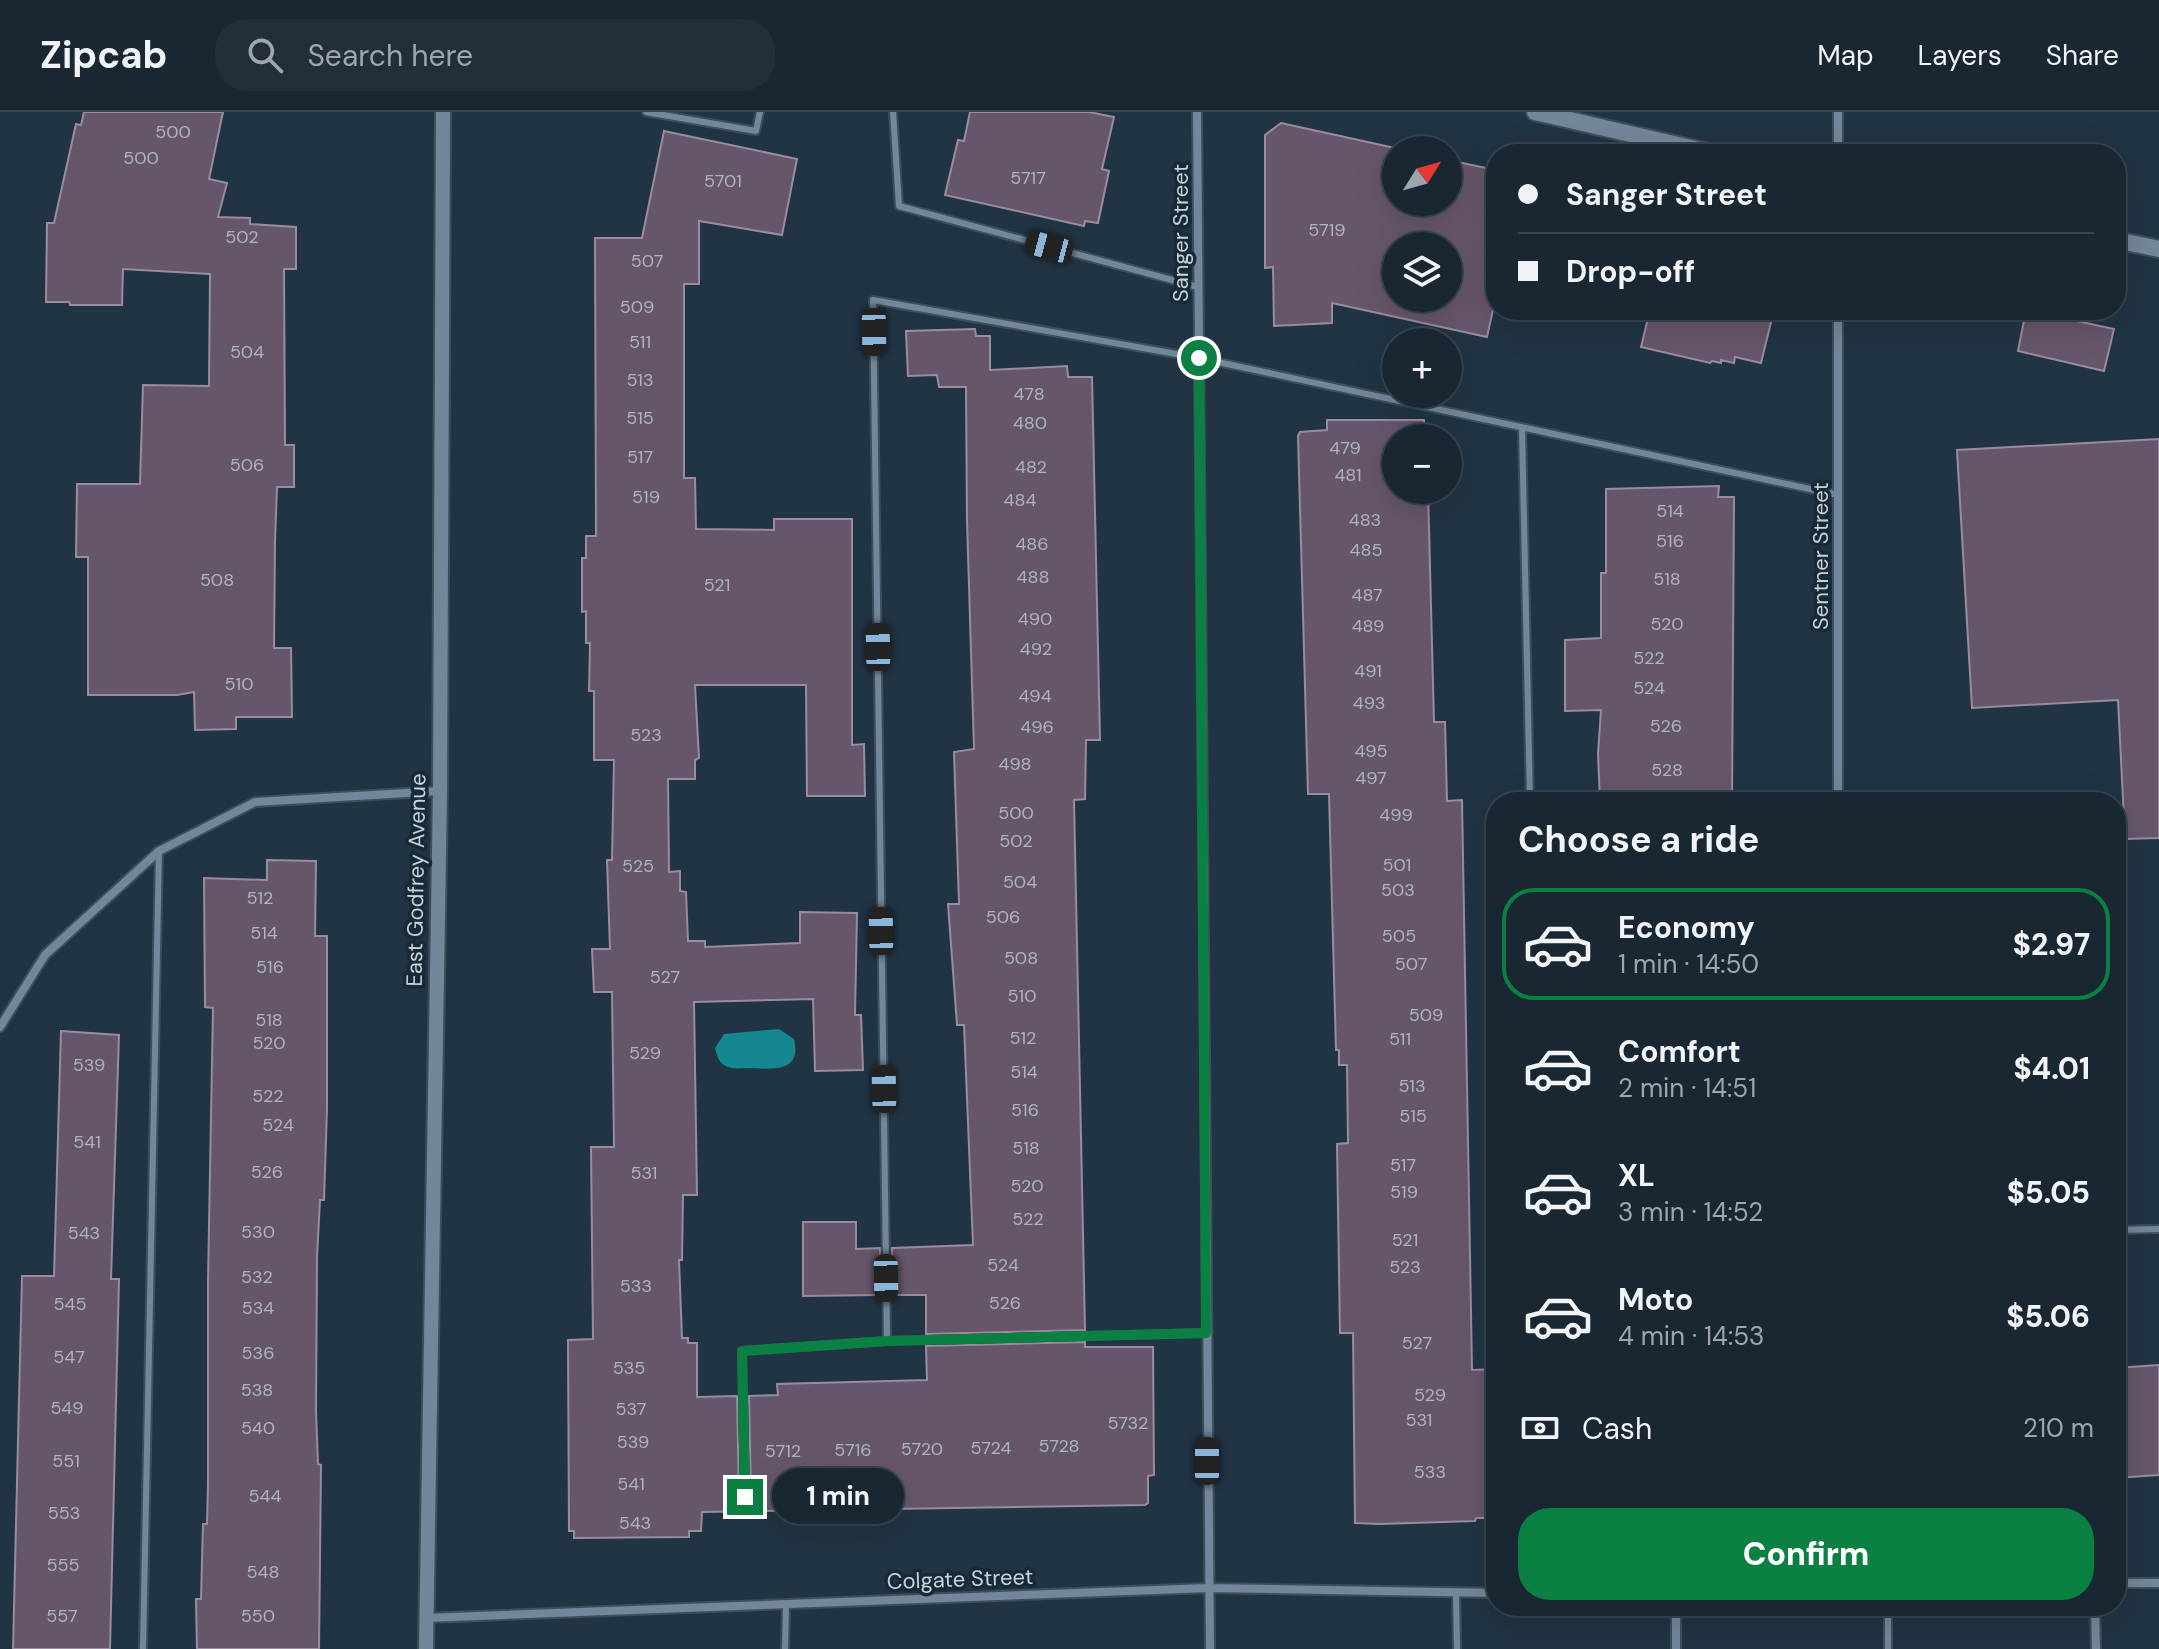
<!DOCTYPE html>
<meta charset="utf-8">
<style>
:root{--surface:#192732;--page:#222f3a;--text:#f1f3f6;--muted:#9fa5ac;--line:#37444d;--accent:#0b8043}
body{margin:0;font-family:"DM Sans",sans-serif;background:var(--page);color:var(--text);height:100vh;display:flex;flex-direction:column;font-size:30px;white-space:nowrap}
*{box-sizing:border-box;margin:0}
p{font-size:26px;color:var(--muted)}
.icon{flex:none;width:44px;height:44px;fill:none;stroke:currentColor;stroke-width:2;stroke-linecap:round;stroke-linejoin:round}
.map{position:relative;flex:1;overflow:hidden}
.drawer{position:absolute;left:1486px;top:680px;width:640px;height:824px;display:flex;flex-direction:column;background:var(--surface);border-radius:32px;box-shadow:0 8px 32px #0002,0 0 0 2px var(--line)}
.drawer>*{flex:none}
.hud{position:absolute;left:1486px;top:32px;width:640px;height:176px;border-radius:32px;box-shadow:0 8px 32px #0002,0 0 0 2px var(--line);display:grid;align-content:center;height:176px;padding:0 32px;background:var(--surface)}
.needle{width:52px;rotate:53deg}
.fabs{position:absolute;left:1382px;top:24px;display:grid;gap:16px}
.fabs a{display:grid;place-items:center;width:80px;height:80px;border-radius:50%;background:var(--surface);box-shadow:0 8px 32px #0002,0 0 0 2px var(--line);font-size:40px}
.end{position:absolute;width:36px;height:36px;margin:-18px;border:10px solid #0b8043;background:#fff;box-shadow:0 0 0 4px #fff}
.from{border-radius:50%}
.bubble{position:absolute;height:56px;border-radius:28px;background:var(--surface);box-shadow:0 8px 32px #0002,0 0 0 2px var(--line);font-size:26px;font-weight:800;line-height:56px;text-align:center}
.car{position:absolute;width:24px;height:48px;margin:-24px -12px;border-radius:10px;box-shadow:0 0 6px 2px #0007;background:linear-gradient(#222 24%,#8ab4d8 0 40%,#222 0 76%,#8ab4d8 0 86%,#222 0)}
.hud b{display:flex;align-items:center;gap:28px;height:76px;font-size:30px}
.hud b+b{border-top:2px solid var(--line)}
.hud i{width:20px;height:20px;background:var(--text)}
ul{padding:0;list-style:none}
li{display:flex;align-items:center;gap:24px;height:112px;margin:0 16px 12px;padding:0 16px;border:4px solid transparent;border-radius:32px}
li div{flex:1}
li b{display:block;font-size:30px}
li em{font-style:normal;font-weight:800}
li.active{border-color:var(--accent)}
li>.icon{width:72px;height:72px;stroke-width:1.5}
h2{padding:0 32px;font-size:36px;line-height:96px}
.pay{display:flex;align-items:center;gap:20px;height:88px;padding:0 32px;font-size:30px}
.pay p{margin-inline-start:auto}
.action{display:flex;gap:16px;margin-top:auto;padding:16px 32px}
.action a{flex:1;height:92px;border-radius:32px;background:var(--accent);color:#fff;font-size:32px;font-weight:800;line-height:92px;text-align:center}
header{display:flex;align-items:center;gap:48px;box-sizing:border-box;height:112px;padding:0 40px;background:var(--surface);border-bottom:2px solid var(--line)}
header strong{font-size:38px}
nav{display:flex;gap:44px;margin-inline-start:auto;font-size:28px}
.search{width:560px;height:72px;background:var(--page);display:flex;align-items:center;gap:20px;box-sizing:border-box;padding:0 28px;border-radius:32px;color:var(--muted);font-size:30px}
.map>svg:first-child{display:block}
</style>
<header>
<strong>Zipcab</strong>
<div class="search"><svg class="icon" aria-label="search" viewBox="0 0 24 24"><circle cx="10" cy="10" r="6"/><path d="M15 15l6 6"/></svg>Search here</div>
<nav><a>Map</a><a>Layers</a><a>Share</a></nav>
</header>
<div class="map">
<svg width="2159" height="1537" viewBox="0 0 2159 1537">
<rect width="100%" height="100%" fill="#213443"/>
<path fill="#158790" d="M779 917 794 927C802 961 773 957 750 956 742 956 731 958 724 953 718 949 717 943 715 936L724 922Z"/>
<path fill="#655669" stroke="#9b8ba0" stroke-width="2" fill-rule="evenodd" d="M84 0H223L209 67 227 71 218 105 250 106V112L296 115V157H284L285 333H294V375H277L275 429 274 536H291L292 605H236V617L195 618 194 580 177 583H88V445H76L77 372H140L143 273 209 274 210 162 123 157 122 193H70L69 190H46L47 111H54L76 12 81 13Z
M970 0H1089L1114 5 1102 57 1109 59 1098 111 1085 109 1084 114 945 83 958 28 964 29Z
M1281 11 1404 38H1396V90H1448V48L1496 58V184L1487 225 1332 191V211L1274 214 1273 155 1265 156V23ZM1396 134H1448V186H1396Z
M664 19 797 47 782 123 699 109V172H684V366H695L696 417 774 418V407H852V633L864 632 865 684H807L806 573H695L699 646 695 648V667H668L669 760 680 759V779L686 780 688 829H705V835L800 831V800L857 801 855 903H861L863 958 815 959 813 887 694 890 697 1083H683L682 1148H679L682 1226H688V1231H697V1285L737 1284 739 1385 741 1390 746 1391 751 1385 749 1284 778 1283 777 1272 927 1268 926 1234 1085 1230V1235H1153L1154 1363 1148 1364V1391L1145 1393 702 1400 701 1419H689V1425L574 1426V1419H569L568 1228 593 1227 591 1035H614L612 880H594L592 837H610L607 748H612L614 648H594V579H589L590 531H586V499L582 500V446H586V424H596L595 126H642Z
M1650 198H1774L1761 251 1735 245 1734 251 1721 248V251L1712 249 1710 251 1641 235Z
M2026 198 2114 217 2104 259 2018 239Z
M975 217 976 224H990V258L1067 254 1068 265H1092L1100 628H1086L1085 687 1074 688 1085 1218 926 1222V1183H892V1136L973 1133 964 913H957L948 792H959L954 640 974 637 967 409 966 275H939L937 263 908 264 906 219Z
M1327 308H1424L1425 326H1396V378H1428L1434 610H1445L1447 689 1462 688 1472 1258 1496 1257V1406H1476L1475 1409 1379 1412 1355 1411 1353 1221H1340L1337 1032 1348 1031 1347 953H1339V938H1336L1329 682H1308L1298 324 1300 320 1327 318Z
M2159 327V726L2125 727 2118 588 1972 596 1957 338Z
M1719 374 1718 385H1734L1732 690H1600L1598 642 1601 598 1565 599V528L1601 526V461H1606V377Z
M267 748 316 749 315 824H327V997L324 1088H320L317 1145 316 1299 318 1352 321 1353 319 1537H197L196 1487H201L203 1412H207L208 1372V1169L213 896 205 895 204 766 267 768Z
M61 919 119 923 111 1167H119L110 1537H13L22 1164H54Z
M803 1110H856V1137L880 1136V1183L803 1184Z
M2159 1253V1363L2116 1366V1256Z"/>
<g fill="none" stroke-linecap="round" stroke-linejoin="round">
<defs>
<path id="service" d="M646 0 756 19 760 0
M893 0 899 94 1198 175
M1522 316 1530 690
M2116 1118 2159 1117
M1206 1221 887 1229 873 188 1199 246 1838 383
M745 1385 742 1239 887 1229
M1456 1480 1457 1537
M1888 1494V1537
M143 1537 159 739
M785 1537 786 1492"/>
<path id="minor" d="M1197 0 1210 1537
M1838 42V0
M1838 198V690
M0 915 45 843 159 739 255 690 440 679
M2116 1471H2159
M1676 1494V1537
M2095 1494 2096 1537
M426 1506 1208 1476 1496 1481"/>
<path id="tertiary" d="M426 1537 440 679 443 0"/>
<path id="secondary" d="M1535 0 1717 42
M2116 128 2159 137"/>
</defs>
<use href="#service" stroke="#3e4f5b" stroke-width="10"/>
<use href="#minor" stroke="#3e4f5b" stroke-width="12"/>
<use href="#tertiary" stroke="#3e4f5b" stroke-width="18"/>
<use href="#secondary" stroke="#3e4f5b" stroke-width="20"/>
<use href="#service" stroke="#728799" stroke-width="6"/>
<use href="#minor" stroke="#728799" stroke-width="8"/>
<use href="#tertiary" stroke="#728799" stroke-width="14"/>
<use href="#secondary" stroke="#728799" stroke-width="16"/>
</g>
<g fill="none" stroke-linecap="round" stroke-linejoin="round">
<path stroke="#0b8043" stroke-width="10" d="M745 1385 742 1239 887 1229 1206 1221 1199 246"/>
</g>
<g text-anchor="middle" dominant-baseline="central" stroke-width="7" stroke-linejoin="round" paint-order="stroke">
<g font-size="18" fill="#aeb4bf">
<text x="173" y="20">500</text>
<text x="141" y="46">500</text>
<text x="1028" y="66">5717</text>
<text x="723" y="69">5701</text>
<text x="1327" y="118">5719</text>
<text x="242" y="125">502</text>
<text x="647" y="149">507</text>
<text x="637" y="195">509</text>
<text x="640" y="230">511</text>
<text x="247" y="240">504</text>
<text x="640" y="268">513</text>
<text x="1029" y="282">478</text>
<text x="640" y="306">515</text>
<text x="1030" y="311">480</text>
<text x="1345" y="336">479</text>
<text x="640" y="345">517</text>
<text x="247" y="353">506</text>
<text x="1031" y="355">482</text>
<text x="1348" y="363">481</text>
<text x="646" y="385">519</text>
<text x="1020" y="388">484</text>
<text x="1670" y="399">514</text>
<text x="1365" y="408">483</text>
<text x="1670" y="429">516</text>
<text x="1032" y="432">486</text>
<text x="1366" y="438">485</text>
<text x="1033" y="465">488</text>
<text x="1667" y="467">518</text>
<text x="217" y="468">508</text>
<text x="717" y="473">521</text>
<text x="1367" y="483">487</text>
<text x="1035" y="507">490</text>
<text x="1667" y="512">520</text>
<text x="1368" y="514">489</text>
<text x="1036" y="537">492</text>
<text x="1649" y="546">522</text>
<text x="1368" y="559">491</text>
<text x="239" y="572">510</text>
<text x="1649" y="576">524</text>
<text x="1035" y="584">494</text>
<text x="1369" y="591">493</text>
<text x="1666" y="614">526</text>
<text x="1037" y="615">496</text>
<text x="646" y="623">523</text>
<text x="1371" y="639">495</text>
<text x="1015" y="652">498</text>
<text x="1667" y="658">528</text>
<text x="1371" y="666">497</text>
<text x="1016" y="701">500</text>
<text x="1396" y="703">499</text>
<text x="1016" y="729">502</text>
<text x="1397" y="753">501</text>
<text x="638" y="754">525</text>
<text x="1020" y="770">504</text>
<text x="1398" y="778">503</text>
<text x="260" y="786">512</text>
<text x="1003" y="805">506</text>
<text x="264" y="821">514</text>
<text x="1399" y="824">505</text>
<text x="1021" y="846">508</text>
<text x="1411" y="852">507</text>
<text x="270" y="855">516</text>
<text x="665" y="865">527</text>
<text x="1022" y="884">510</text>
<text x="1426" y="903">509</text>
<text x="269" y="908">518</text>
<text x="1023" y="926">512</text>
<text x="1400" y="927">511</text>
<text x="269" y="931">520</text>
<text x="645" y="941">529</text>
<text x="89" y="953">539</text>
<text x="1024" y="960">514</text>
<text x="1412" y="974">513</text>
<text x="268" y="984">522</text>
<text x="1025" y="998">516</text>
<text x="1413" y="1004">515</text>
<text x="278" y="1013">524</text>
<text x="87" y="1030">541</text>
<text x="1026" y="1036">518</text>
<text x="1403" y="1053">517</text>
<text x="267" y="1060">526</text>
<text x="644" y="1061">531</text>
<text x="1027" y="1074">520</text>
<text x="1404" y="1080">519</text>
<text x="1028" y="1107">522</text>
<text x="258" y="1120">530</text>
<text x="84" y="1121">543</text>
<text x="1405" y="1128">521</text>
<text x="1003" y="1153">524</text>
<text x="1405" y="1155">523</text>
<text x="257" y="1165">532</text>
<text x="636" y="1174">533</text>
<text x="1005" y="1191">526</text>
<text x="70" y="1192">545</text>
<text x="258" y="1196">534</text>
<text x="1417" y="1231">527</text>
<text x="258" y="1241">536</text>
<text x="69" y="1245">547</text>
<text x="629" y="1256">535</text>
<text x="257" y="1278">538</text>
<text x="1430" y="1283">529</text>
<text x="67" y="1296">549</text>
<text x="631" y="1297">537</text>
<text x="1419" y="1308">531</text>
<text x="1128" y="1311">5732</text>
<text x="258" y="1316">540</text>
<text x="633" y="1330">539</text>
<text x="1059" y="1334">5728</text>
<text x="991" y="1336">5724</text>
<text x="922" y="1337">5720</text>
<text x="853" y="1338">5716</text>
<text x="783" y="1339">5712</text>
<text x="66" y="1349">551</text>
<text x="1430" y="1360">533</text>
<text x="631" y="1372">541</text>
<text x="265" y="1384">544</text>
<text x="64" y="1401">553</text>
<text x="635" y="1411">543</text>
<text x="63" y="1453">555</text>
<text x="263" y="1460">548</text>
<text x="62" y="1504">557</text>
<text x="258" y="1504">550</text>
</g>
<g font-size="22" fill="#c7d3dc" stroke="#172a38">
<text transform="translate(1180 121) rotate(-90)">Sanger Street</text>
<text transform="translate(1820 444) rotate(-90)">Sentner Street</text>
<text transform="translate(416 768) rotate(-89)">East Godfrey Avenue</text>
<text transform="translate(960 1467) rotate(-2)">Colgate Street</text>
</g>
</g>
</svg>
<div class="fabs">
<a><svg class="needle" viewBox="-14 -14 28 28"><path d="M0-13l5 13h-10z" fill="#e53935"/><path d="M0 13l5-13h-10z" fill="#9fa5ac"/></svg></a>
<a><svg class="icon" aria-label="layers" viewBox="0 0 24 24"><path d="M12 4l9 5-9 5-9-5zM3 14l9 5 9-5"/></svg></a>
<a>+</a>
<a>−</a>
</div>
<i class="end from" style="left:1199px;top:246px"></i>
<i class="end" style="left:745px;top:1385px"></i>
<div class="bubble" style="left:772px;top:1356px;width:132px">1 min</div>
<i class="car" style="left:1049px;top:135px;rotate:285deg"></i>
<i class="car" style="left:874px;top:220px;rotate:179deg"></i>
<i class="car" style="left:878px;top:535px;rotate:359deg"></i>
<i class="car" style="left:881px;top:819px;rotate:359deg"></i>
<i class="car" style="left:884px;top:977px;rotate:359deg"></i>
<i class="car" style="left:886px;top:1166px;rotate:179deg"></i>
<i class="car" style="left:1207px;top:1349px;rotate:0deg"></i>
<div class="hud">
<b><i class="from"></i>Sanger Street</b>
<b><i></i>Drop-off</b>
</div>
<section class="drawer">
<h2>Choose a ride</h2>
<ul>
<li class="active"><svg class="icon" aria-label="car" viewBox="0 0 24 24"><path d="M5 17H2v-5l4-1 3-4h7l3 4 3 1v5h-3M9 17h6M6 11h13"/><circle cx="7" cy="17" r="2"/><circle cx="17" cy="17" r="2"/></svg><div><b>Economy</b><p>1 min · 14:50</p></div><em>$2.97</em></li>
<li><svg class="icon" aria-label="car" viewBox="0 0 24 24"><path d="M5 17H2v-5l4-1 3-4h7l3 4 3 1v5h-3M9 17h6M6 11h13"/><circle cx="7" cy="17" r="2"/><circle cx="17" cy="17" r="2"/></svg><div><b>Comfort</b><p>2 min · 14:51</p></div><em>$4.01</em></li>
<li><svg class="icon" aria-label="car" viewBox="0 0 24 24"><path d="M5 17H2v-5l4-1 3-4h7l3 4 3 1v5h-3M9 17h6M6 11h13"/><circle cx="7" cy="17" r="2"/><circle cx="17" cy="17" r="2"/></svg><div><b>XL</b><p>3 min · 14:52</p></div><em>$5.05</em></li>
<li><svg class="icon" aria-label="car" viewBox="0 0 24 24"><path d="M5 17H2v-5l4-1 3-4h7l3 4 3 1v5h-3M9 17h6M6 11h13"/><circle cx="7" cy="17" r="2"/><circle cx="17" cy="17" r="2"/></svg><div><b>Moto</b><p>4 min · 14:53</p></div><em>$5.06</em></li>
</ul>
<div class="pay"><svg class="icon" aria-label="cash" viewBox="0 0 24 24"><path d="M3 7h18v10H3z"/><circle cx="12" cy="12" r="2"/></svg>Cash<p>210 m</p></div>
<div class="action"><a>Confirm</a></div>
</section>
</div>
